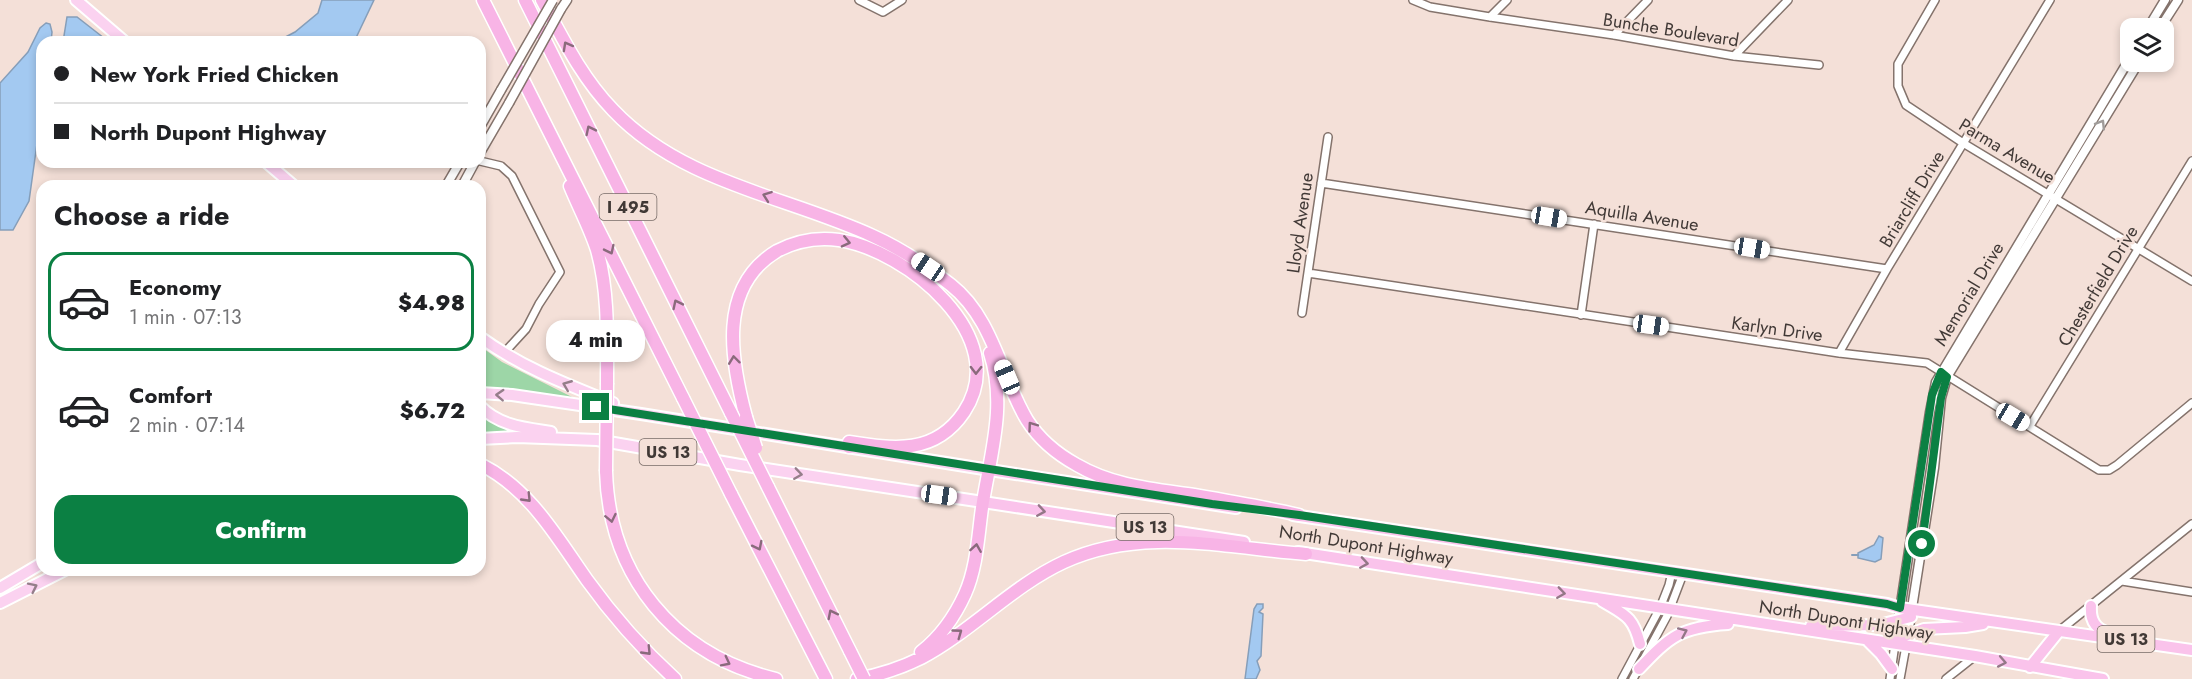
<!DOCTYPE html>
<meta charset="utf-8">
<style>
:root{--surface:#fff;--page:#f2f2f2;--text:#202124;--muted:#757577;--line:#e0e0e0;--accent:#0b8043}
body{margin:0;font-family:Jost,sans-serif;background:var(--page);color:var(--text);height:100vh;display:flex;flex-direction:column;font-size:22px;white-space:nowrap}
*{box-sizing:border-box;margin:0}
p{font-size:20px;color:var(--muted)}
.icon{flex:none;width:33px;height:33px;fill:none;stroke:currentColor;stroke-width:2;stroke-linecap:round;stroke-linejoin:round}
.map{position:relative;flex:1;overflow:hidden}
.details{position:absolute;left:36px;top:180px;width:450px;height:396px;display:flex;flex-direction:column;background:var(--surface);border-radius:18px;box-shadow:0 3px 9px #0003}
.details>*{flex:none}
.guide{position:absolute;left:36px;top:36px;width:450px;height:132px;border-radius:18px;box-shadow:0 3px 9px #0003;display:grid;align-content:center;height:132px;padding:0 18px;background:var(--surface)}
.controls{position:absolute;left:2120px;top:18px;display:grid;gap:12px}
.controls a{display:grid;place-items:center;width:54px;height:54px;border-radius:12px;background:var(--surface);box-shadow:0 3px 9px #0003;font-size:30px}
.end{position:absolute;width:27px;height:27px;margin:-14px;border:8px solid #0b8043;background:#fff;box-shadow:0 0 0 3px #fff}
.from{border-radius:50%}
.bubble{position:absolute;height:42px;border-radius:18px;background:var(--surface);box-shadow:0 3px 9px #0003;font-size:20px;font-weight:800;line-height:42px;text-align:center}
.car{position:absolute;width:18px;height:36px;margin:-18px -9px;border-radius:8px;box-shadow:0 0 4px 2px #0007;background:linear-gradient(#fff 24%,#345 0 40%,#fff 0 76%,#345 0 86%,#fff 0)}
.guide b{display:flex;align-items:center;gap:21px;height:57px;font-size:22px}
.guide b+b{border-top:2px solid var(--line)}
.guide i{width:15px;height:15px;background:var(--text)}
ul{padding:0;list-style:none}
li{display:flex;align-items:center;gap:18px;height:99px;margin:0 12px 9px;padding:0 6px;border:3px solid transparent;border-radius:18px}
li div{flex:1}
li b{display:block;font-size:22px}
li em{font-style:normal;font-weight:800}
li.on{border-color:var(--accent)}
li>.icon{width:54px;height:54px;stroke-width:1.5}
h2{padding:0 18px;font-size:27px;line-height:72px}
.action{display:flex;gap:12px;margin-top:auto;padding:12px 18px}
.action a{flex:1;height:69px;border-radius:18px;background:var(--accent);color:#fff;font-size:24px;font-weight:800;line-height:69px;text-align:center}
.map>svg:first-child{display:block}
</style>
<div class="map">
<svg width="2192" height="679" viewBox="0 0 2192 679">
<rect width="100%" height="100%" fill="#f4e0d8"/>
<path fill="#9dd6a7" d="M480 346 502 362 574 398 512 389 480 387Z
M480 413 495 424 509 430 506 434 480 433Z"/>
<path fill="#a3c9f1" stroke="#869eb9" stroke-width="1.5" d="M322 0H374L354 42H276L295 32 318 13Z
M67 17H77L109 42H63Z
M46 23 50 24 52 32 51 42H42V108L29 201 13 230H0V83L28 52 40 28Z
M1879 536 1883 538 1881 559 1875 562 1858 558V553L1874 545Z
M1257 604H1263V608L1259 612 1263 614 1261 656 1257 661 1260 670 1256 679H1245L1254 609Z"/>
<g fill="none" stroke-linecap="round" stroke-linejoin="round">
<path stroke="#869eb9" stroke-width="2" d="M1852 555H1858"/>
<defs>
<path id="minor" d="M859 0 883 12 902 0
M1413 0 1430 7 1490 17 1614 35 1734 56 1819 65
M1935 0 1898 64V86L1906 105 1963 143 2192 281
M1490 17 1507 0
M1614 35 1648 0
M1734 56 1788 0
M480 161 501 166 512 176 560 272 539 304 526 329 503 354
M1321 183 1887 269
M1308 273 1839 353 1927 363 2099 470H2109L2117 465 2192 403
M1302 313 1328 137
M1581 315 1594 224
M1839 353 1887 269 2050 0
M2030 426 2192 161
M2122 581 2192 592
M2059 631 2192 524
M1622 679 1660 608 1669 585 1672 572
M1633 679 1667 616 1683 574
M1890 679 1895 644
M1900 679 1906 646
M1946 679 1975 656"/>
<path id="tertiary" d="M561 9 567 0
M2148 28 2165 0
M2160 28 2178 0
M480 127 501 90
M480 153 509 103
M446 186 460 162
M462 186 475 162
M1907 640 1934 468 1941 398 1947 377 2139 62
M1895 643 1930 412 1936 382 2130 58"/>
<path id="primary" d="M76 0 125 42
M266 162 294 186
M480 337C521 367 566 384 613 403
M480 393 512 395 641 414 990 470
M480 406C499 426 526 428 551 432
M480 439 517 437 597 440 740 465 983 502
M0 588 42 563
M0 603 65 570"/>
<path id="trunk" d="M990 470 1236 508
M983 502 1244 542
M1293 515 1887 604 1900 608 2192 650
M1298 552 1975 656 2103 679
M1602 601C1625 615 1633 616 1640 644
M2091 606C2090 620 2095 629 2109 633
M1811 626 1879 625 1911 617
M1896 639 1924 629 1965 627 1983 624
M1867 640 1881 654 1892 669
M2030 667 2059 631
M1639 669C1670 636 1681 627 1728 624"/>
<path id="motorway" d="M483 0 683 398
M525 0 731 413
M542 0C563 39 582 78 613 110 682 183 786 196 873 236 902 249 927 266 951 285 993 318 1001 377 1027 420 1039 439 1057 454 1077 465 1113 486 1153 489 1194 495 1229 501 1264 507 1299 515
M570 186C579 208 590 228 597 250 609 292 607 340 607 383
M746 417C731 361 717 287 777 251 796 241 818 237 839 240 906 250 1014 337 964 412 935 455 894 449 849 442V447
M480 464C530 489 556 536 587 580 613 616 642 649 675 679
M606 471C609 576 674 655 776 679
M768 487 850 651
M731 494 826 679
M921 652C940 637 955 616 965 594 977 567 978 536 982 508 990 455 1007 406 990 353
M857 679C879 675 901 668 921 658 972 631 1012 586 1064 562 1142 526 1225 548 1306 554"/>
</defs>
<use href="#minor" stroke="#84736c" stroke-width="10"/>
<use href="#tertiary" stroke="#84736c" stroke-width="11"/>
<use href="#primary" stroke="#fff" stroke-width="14"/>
<use href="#trunk" stroke="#fff" stroke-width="14"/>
<use href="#motorway" stroke="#fff" stroke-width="15"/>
<use href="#minor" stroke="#fff" stroke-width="7"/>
<use href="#tertiary" stroke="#fff" stroke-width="8"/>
<use href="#primary" stroke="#fbd2f0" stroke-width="10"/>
<use href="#trunk" stroke="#fac3eb" stroke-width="10"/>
<use href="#motorway" stroke="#f8b4e6" stroke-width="12"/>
<defs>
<path id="tertiary-bridge" d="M501 90 553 0
M509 103 561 9"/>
<path id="motorway-bridge" d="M683 398 731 494
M731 413 768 487
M746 417 756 448
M606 471 607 383
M850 651 864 679"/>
</defs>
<use href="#tertiary-bridge" stroke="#84736c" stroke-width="11" stroke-linecap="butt"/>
<use href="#motorway-bridge" stroke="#fff" stroke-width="15" stroke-linecap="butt"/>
<use href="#tertiary-bridge" stroke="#fff" stroke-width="8"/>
<use href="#motorway-bridge" stroke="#f8b4e6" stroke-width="12"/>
</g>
<defs><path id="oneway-chevron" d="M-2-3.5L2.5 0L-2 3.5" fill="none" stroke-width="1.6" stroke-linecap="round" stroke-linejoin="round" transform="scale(1.5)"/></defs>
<g stroke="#8a6a7c">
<use href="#oneway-chevron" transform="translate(567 46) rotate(-119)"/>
<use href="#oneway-chevron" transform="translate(590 130) rotate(-116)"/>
<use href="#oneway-chevron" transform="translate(767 196) rotate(-160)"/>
<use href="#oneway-chevron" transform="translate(846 242) rotate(13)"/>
<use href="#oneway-chevron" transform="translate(610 250) rotate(64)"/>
<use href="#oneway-chevron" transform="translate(677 304) rotate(-116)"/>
<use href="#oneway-chevron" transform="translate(734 360) rotate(-97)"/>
<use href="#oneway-chevron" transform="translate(976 370) rotate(91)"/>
<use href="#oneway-chevron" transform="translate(1032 426) rotate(-126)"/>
<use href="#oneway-chevron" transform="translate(527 498) rotate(46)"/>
<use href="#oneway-chevron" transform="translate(611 518) rotate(78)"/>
<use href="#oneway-chevron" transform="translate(758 546) rotate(63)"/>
<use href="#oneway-chevron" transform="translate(976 548) rotate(-81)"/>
<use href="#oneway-chevron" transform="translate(832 614) rotate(-117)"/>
<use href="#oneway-chevron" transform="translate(958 633) rotate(-36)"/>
<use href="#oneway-chevron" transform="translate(647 651) rotate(46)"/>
<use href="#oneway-chevron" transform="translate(726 662) rotate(27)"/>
</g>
<use stroke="#a09c9a" href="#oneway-chevron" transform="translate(2101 124) rotate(-58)"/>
<g stroke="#957e8a">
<use href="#oneway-chevron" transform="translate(567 385) rotate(-158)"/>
<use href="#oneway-chevron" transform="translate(500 395) rotate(-177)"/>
<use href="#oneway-chevron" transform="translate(798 474) rotate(8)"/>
<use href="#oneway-chevron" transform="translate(33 587) rotate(-26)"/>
</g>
<g stroke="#947787">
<use href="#oneway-chevron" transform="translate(1041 511) rotate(9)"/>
<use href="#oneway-chevron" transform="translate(1364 563) rotate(9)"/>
<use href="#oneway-chevron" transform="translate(1561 593) rotate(8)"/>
<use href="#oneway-chevron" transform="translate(1683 632) rotate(-24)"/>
<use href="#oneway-chevron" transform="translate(2002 662) rotate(11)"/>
</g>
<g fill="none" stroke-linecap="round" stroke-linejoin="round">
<path stroke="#0b8043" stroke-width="8" d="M596 407 1212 504 1299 515 1887 604 1900 608 1932 395 1941 372 1947 377 1941 398 1922 544"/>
</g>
<g text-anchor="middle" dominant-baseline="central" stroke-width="5" stroke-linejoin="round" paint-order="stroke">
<g fill="#f4e0d8" stroke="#776b67" stroke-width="1.5">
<rect x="599.5" y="194" width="57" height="26" rx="4.5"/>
<rect x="639.5" y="439" width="57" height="26" rx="4.5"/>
<rect x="1116.5" y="514" width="57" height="26" rx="4.5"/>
<rect x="2097.5" y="626" width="57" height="26" rx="4.5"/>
</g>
<g font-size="16" font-weight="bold" fill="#413936">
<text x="628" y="207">I 495</text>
<text x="668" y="452">US 13</text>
<text x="1145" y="527">US 13</text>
<text x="2126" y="639">US 13</text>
</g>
<g font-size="18" fill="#413936" stroke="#f4e0d8">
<text transform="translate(1671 30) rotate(9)">Bunche Boulevard</text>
<text transform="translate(2007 151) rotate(31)">Parma Avenue</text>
<text transform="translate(1912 199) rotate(-59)">Briarcliff Drive</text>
<text transform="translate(1642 216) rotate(9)">Aquilla Avenue</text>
<text transform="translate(1300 223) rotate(-82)">Lloyd Avenue</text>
<text transform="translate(2098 286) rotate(-59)">Chesterfield Drive</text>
<text transform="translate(1969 294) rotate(-59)">Memorial Drive</text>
<text transform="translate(1777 329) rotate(8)">Karlyn Drive</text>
<text transform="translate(1366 545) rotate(9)">North Dupont Highway</text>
<text transform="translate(1846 620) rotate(9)">North Dupont Highway</text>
</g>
</g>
</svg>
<div class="controls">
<a><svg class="icon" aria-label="layers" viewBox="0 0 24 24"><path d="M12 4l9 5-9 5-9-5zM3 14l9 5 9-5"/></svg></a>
</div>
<i class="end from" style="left:1922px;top:544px"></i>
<i class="end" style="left:596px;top:407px"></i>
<div class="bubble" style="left:546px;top:320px;width:99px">4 min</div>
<i class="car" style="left:1549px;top:217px;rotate:99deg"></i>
<i class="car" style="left:1752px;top:248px;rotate:99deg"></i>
<i class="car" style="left:928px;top:267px;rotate:304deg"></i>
<i class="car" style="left:1651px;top:325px;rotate:98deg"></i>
<i class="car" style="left:1007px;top:377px;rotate:337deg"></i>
<i class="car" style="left:2013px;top:417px;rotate:121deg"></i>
<i class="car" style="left:939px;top:495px;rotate:98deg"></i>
<div class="guide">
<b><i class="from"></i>New York Fried Chicken</b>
<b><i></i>North Dupont Highway</b>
</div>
<section class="details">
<h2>Choose a ride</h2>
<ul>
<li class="on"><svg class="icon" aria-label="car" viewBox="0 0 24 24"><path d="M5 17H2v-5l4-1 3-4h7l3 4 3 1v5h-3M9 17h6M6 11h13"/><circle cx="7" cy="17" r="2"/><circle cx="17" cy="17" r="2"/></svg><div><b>Economy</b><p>1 min · 07:13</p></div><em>$4.98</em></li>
<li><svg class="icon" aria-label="car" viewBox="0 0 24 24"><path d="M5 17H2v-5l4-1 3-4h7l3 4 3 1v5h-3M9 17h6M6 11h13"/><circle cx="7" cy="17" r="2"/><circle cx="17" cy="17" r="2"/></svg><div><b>Comfort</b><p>2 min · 07:14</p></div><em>$6.72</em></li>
</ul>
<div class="action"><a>Confirm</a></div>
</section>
</div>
